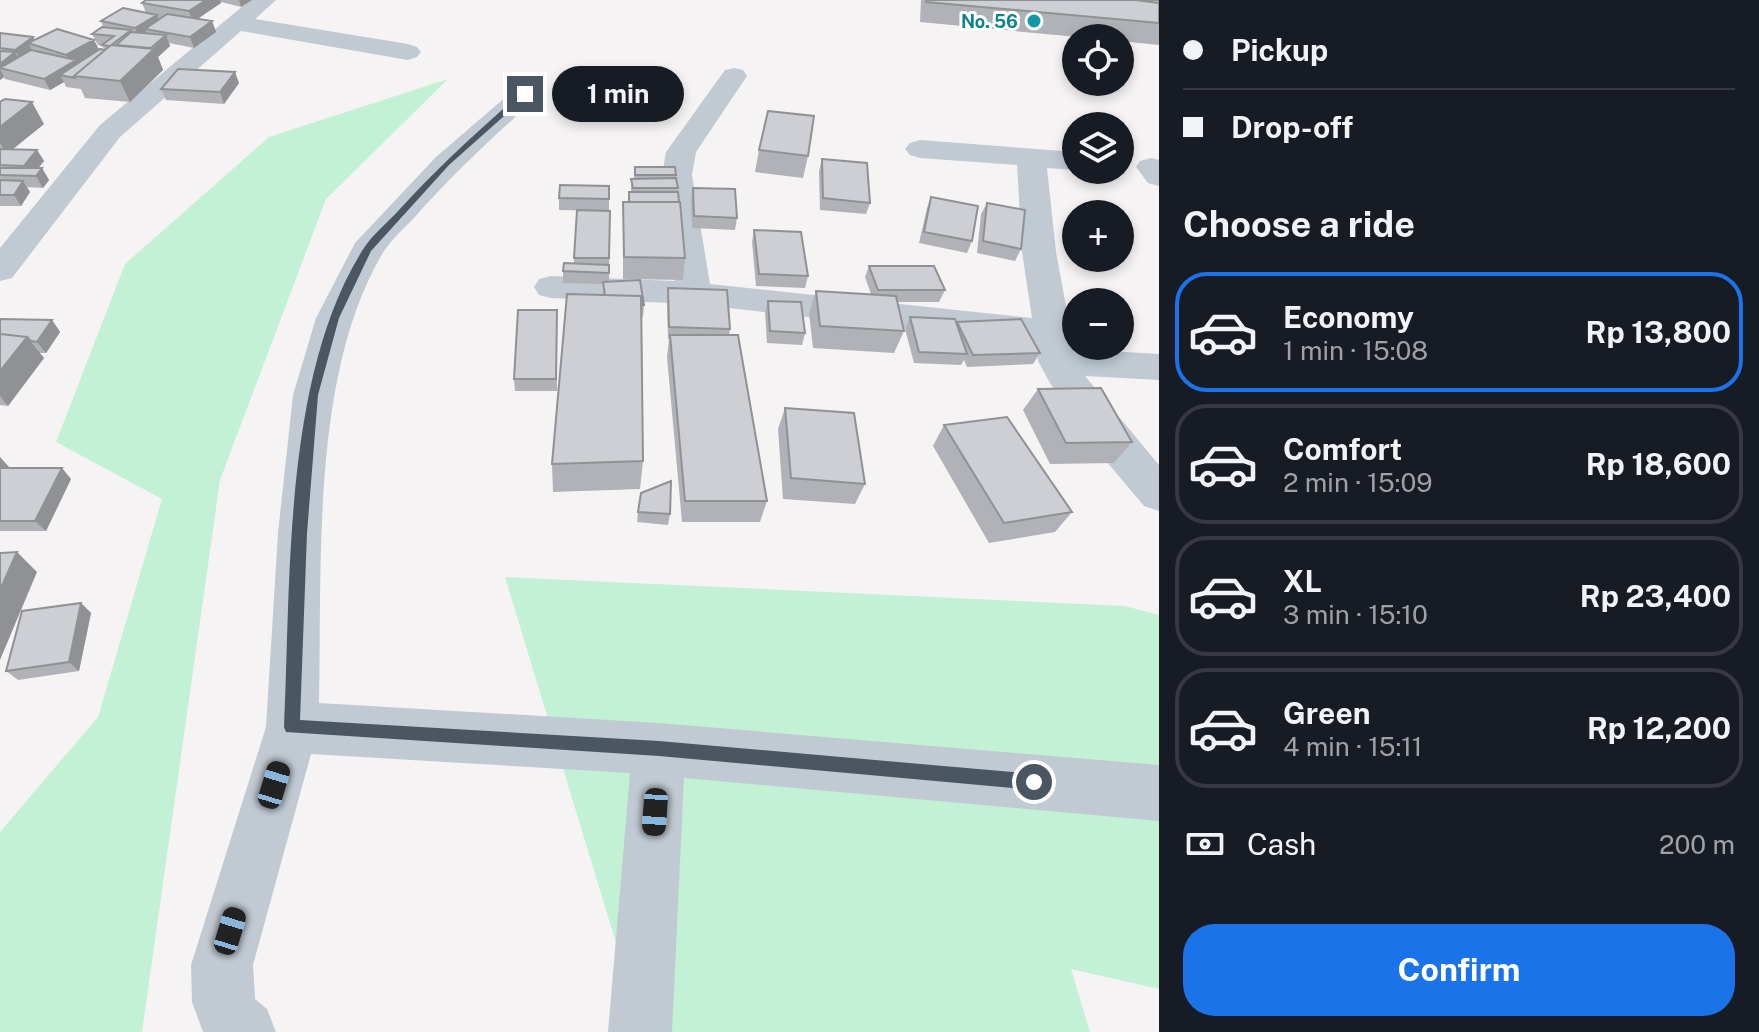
<!DOCTYPE html>
<meta charset="utf-8">
<style>
:root{--surface:#171b24;--page:#242831;--text:#f1f3f6;--muted:#9ea1a6;--line:#363941;--accent:#1a73e8}
body{margin:0;font-family:"Public Sans",sans-serif;background:var(--page);color:var(--text);height:100vh;display:flex;flex-direction:column;font-size:30px;white-space:nowrap}
*{box-sizing:border-box;margin:0}
p{font-size:26px;color:var(--muted)}
.icon{flex:none;width:44px;height:44px;fill:none;stroke:currentColor;stroke-width:2;stroke-linecap:round;stroke-linejoin:round}
.map{position:relative;flex:1;overflow:hidden}
.side{display:flex;flex-direction:column;background:var(--surface);width:600px}
.side>*{flex:none}
.top-card{display:grid;align-content:center;height:176px;padding:0 24px;background:var(--surface)}
.tools{position:absolute;left:1062px;top:24px;display:grid;gap:16px}
.tools a{display:grid;place-items:center;width:72px;height:72px;border-radius:50%;background:var(--surface);box-shadow:0 4px 12px #0003;font-size:40px}
.end{position:absolute;width:36px;height:36px;margin:-18px;border:10px solid #4a5661;background:#fff;box-shadow:0 0 0 4px #fff}
.from{border-radius:50%}
.bubble{position:absolute;height:56px;border-radius:28px;background:var(--surface);box-shadow:0 4px 12px #0003;font-size:26px;font-weight:700;line-height:56px;text-align:center}
.car{position:absolute;width:24px;height:48px;margin:-24px -12px;border-radius:10px;box-shadow:0 0 6px 2px #0007;background:linear-gradient(#222 24%,#8ab4d8 0 40%,#222 0 76%,#8ab4d8 0 86%,#222 0)}
.top-card b{display:flex;align-items:center;gap:28px;height:76px;font-size:30px}
.top-card b+b{border-top:2px solid var(--line)}
.top-card i{width:20px;height:20px;background:var(--text)}
ul{padding:0;list-style:none}
li{display:flex;align-items:center;gap:24px;height:120px;margin:0 16px 12px;padding:0 8px;border:4px solid var(--line);border-radius:32px}
li div{flex:1}
li b{display:block;font-size:30px}
li em{font-style:normal;font-weight:700}
li.selected{border-color:var(--accent)}
li>.icon{width:72px;height:72px;stroke-width:1.5}
h2{padding:0 24px;font-size:36px;line-height:96px}
.pay{display:flex;align-items:center;gap:20px;height:88px;padding:0 24px;font-size:30px}
.pay p{margin-inline-start:auto}
.button{display:flex;gap:16px;margin-top:auto;padding:16px 24px}
.button a{flex:1;height:92px;border-radius:32px;background:var(--accent);color:#fff;font-size:32px;font-weight:700;line-height:92px;text-align:center}
main{display:flex;flex:1;min-height:0}
.map>svg:first-child{display:block}
</style>
<main>
<div class="map">
<svg width="1159" height="1032" viewBox="0 0 1159 1032">
<rect width="100%" height="100%" fill="#f5f3f3"/>
<path fill="#c3f1d5" d="M448 79 326 199 220 480 142 1032H0V832L98 717 162 499 56 442 125 264 269 137Z
M505 577 1125 606 1159 615V989L1071 969 1090 1032H643Z"/>
<g fill="none" stroke-linecap="round" stroke-linejoin="round">
<path fill="#c1cad2" fill-rule="evenodd" d="M250 0H276L255 19 408 44 417 47 421 52 417 57 408 60 241 31 120 137 12 278 0 281V248L100 125Z
M734 68 743 70 747 76 696 152 692 175 710 284 1032 318 1022 252 1017 165 920 158 910 155 905 149 910 143 920 140 1076 152V170L1047 168 1056 252 1074 349 1159 354V380L1085 376 1159 465V511L1144 506 1096 449 1050 383 1038 361 1036 343 694 304 551 298 539 295 534 287 539 279 551 276 675 281 662 175 666 152 725 70Z
M525 86 534 88 538 94 534 100C492 138 451 176 413 219 402 230 389 242 381 256 311 377 322 565 319 703L659 723 1159 765V821L684 778 672 1032H608L630 773 311 754 253 965 255 999 267 1009 276 1032H203L192 1002 191 965 266 727 278 533 293 395 316 318 355 243 436 157 516 88Z
M1151 158 1159 160V186L1148 183 1136 167 1140 161Z"/>
</g>
<path fill="#b0b2b7" d="M146 0H252L241 7 221 2V3L197 19 212 21 216 32 194 48 169 43 170 46 158 57 163 70 130 102 85 98 81 89 66 87 64 82 50 90 5 79 4 77 0 80V33L33 37 35 40 104 49 102 45H98L92 34 103 27 101 21 146 13 142 3Z
M921 0H1159V45L1120 41V38H1088L920 22Z
M239 83 224 104 166 100 161 89Z
M0 102 44 124 12 149 37 150 44 161 38 168H42L49 180 43 188 27 187 30 192 21 206H0Z
M759 150 808 156 803 178 755 172Z
M822 159 870 203 866 214 820 210 819 171Z
M635 167 676 175 685 258 683 280 623 279V202H628L629 192H631V179H634Z
M609 186V211L559 210V198Z
M693 188 737 218 735 230 692 228 691 199Z
M931 197 972 241 967 253 919 243 927 208Z
M987 203 1021 249 1015 261 977 253 981 214Z
M610 211 609 282 644 305 643 317H642L643 461 640 489 553 492 552 464 603 295V284L563 283V271L574 264V258Z
M754 230 808 276 805 288 756 286 752 242Z
M869 266 945 290 939 302H897L904 331 894 353 813 348 809 313 816 291 871 294 865 277Z
M668 288 730 329 729 335 767 501 760 522H682L667 357 669 339H668L667 300Z
M768 301 805 333 802 345 767 343 765 312Z
M557 310V391H515L514 379Z
M910 317 957 323V322L1040 353 1033 364 967 367 964 360 961 365 914 363 905 329Z
M0 319 52 320 60 332 46 353H39L44 358 8 406 0 405Z
M1038 389 1132 442 1114 463 1050 464 1023 410Z
M785 408 865 484 855 504 783 499 778 429Z
M944 425 1072 512 1055 532 989 543 933 446Z
M0 457 8 468 71 479 46 531H0Z
M638 512 670 514 668 525 637 522Z
M81 603 91 613 79 671 18 680 6 671Z"/>
<path fill="#909195" d="M206 0H220L221 3 193 22 189 11Z
M239 0H252L241 7Z
M157 15 162 26 145 29 147 34 140 39 135 28Z
M212 21 216 32 194 48 190 37Z
M166 35 170 46 158 57 163 70 130 102 120 81Z
M33 37 38 46 28 43 33 52 21 61 15 50Z
M94 40 100 51 77 63 81 71 60 75 64 82 50 90 44 79 70 63 66 55Z
M15 52 21 63 0 68V64Z
M0 69 4 77 0 80Z
M235 72 239 83 224 104 220 92Z
M32 102 44 124 7 154 0 143V127Z
M37 150 44 161 31 177 24 166Z
M42 168 49 180 43 188 36 176Z
M23 181 30 192 21 206 14 195Z
M52 320 60 332 46 353 37 342Z
M27 337 44 358 8 406 0 396V371Z
M0 457 9 467 0 483Z
M62 468 71 479 46 531 35 521Z
M17 552 37 572 0 660V590Z
M81 603 91 613 79 671 69 662Z"/>
<path fill="#cdcfd5" stroke="#909195" stroke-width="2" d="M146 0H206L189 11 142 3Z
M926 0H1135L1159 3V23L926 2Z
M1135 0H1159V3Z
M123 8 157 15 135 28 101 21Z
M167 14 212 21 190 37 145 29Z
M102 27 131 30 110 46 102 45 114 36 92 34Z
M57 29 94 40 66 55 28 43Z
M131 32 166 35 151 48 116 45Z
M0 33 33 37 15 50 0 48Z
M111 45 154 49 120 81 74 76Z
M100 49 105 50 74 76 75 78 60 75Z
M31 50 76 60 44 79 0 68Z
M0 51 15 52 0 64Z
M178 69 235 72 220 92 161 89Z
M5 99 32 102 0 127V102Z
M768 111 814 116 808 156 759 150Z
M0 149 37 150 24 166 0 165Z
M822 159 867 163 870 203 823 198Z
M635 167H675L676 175H635Z
M0 168H42L36 176 0 175Z
M676 178 678 188H633L631 179Z
M0 180 23 181 14 195H0Z
M560 185 609 186V199L559 198Z
M693 188 735 189 737 218 694 216Z
M629 192H678L679 202H629Z
M931 197 978 206 972 241 924 232Z
M623 202H680L685 258 624 257Z
M987 203 1025 210 1021 249 983 241Z
M577 210 610 211 609 258H574Z
M754 230 801 232 808 276 759 274Z
M564 263 609 265V273L563 271Z
M869 266H934L945 290H878Z
M640 280 644 305H642L641 296 605 295 603 282Z
M668 288 727 290 730 329 669 327Z
M816 291 896 296 904 331 820 326Z
M567 294 641 296 643 461 552 464Z
M768 301 801 302 805 333 770 331Z
M518 310H557L556 379H514Z
M910 317 955 319 967 354 919 352Z
M0 319 52 320 37 342 31 341 27 337 0 334Z
M1021 319 1040 353 973 355 957 322Z
M0 334 27 337 0 371Z
M670 335H738L767 501H685Z
M1101 388 1132 442 1066 443 1038 389Z
M785 408 854 413 865 484 791 478Z
M1007 417 1072 512 1004 523 944 425Z
M0 468H62L35 521H0Z
M671 481 670 514 638 512 641 493Z
M17 552 0 590V553Z
M81 603 69 662 6 671 22 611Z"/>
<path fill="#4a5661" d="M522 92 529 94 449 165 371 251 339 318 318 395 307 533 300 720 659 741 1034 774 1040 776V788L1034 790 659 756 286 732 284 727C291 580 283 378 362 251 371 236 387 223 399 210 437 168 479 130 522 92Z"/>
<circle fill="#0f9aa8" stroke="#fff" stroke-width="3" cx="1034" cy="21" r="8"/>
<g text-anchor="middle" dominant-baseline="central" stroke-width="6" stroke-linejoin="round" paint-order="stroke">
<g font-size="18" font-weight="bold" fill="#0d838f" stroke="#fff" text-anchor="end">
<text x="1018" y="21">No. 56</text>
</g>
</g>
</svg>
<div class="tools">
<a><svg class="icon" aria-label="locate" viewBox="0 0 24 24"><circle cx="12" cy="12" r="6"/><path d="M12 2v4M12 18v4M2 12h4M18 12h4"/></svg></a>
<a><svg class="icon" aria-label="layers" viewBox="0 0 24 24"><path d="M12 4l9 5-9 5-9-5zM3 14l9 5 9-5"/></svg></a>
<a>+</a>
<a>−</a>
</div>
<i class="end from" style="left:1034px;top:782px"></i>
<i class="end" style="left:525px;top:94px"></i>
<div class="bubble" style="left:552px;top:66px;width:132px">1 min</div>
<i class="car" style="left:274px;top:785px;rotate:17deg"></i>
<i class="car" style="left:655px;top:812px;rotate:184deg"></i>
<i class="car" style="left:230px;top:931px;rotate:17deg"></i>
</div>
<section class="side">
<div class="top-card">
<b><i class="from"></i>Pickup</b>
<b><i></i>Drop-off</b>
</div>
<h2>Choose a ride</h2>
<ul>
<li class="selected"><svg class="icon" aria-label="car" viewBox="0 0 24 24"><path d="M5 17H2v-5l4-1 3-4h7l3 4 3 1v5h-3M9 17h6M6 11h13"/><circle cx="7" cy="17" r="2"/><circle cx="17" cy="17" r="2"/></svg><div><b>Economy</b><p>1 min · 15:08</p></div><em>Rp 13,800</em></li>
<li><svg class="icon" aria-label="car" viewBox="0 0 24 24"><path d="M5 17H2v-5l4-1 3-4h7l3 4 3 1v5h-3M9 17h6M6 11h13"/><circle cx="7" cy="17" r="2"/><circle cx="17" cy="17" r="2"/></svg><div><b>Comfort</b><p>2 min · 15:09</p></div><em>Rp 18,600</em></li>
<li><svg class="icon" aria-label="car" viewBox="0 0 24 24"><path d="M5 17H2v-5l4-1 3-4h7l3 4 3 1v5h-3M9 17h6M6 11h13"/><circle cx="7" cy="17" r="2"/><circle cx="17" cy="17" r="2"/></svg><div><b>XL</b><p>3 min · 15:10</p></div><em>Rp 23,400</em></li>
<li><svg class="icon" aria-label="car" viewBox="0 0 24 24"><path d="M5 17H2v-5l4-1 3-4h7l3 4 3 1v5h-3M9 17h6M6 11h13"/><circle cx="7" cy="17" r="2"/><circle cx="17" cy="17" r="2"/></svg><div><b>Green</b><p>4 min · 15:11</p></div><em>Rp 12,200</em></li>
</ul>
<div class="pay"><svg class="icon" aria-label="cash" viewBox="0 0 24 24"><path d="M3 7h18v10H3z"/><circle cx="12" cy="12" r="2"/></svg>Cash<p>200 m</p></div>
<div class="button"><a>Confirm</a></div>
</section>
</main>
